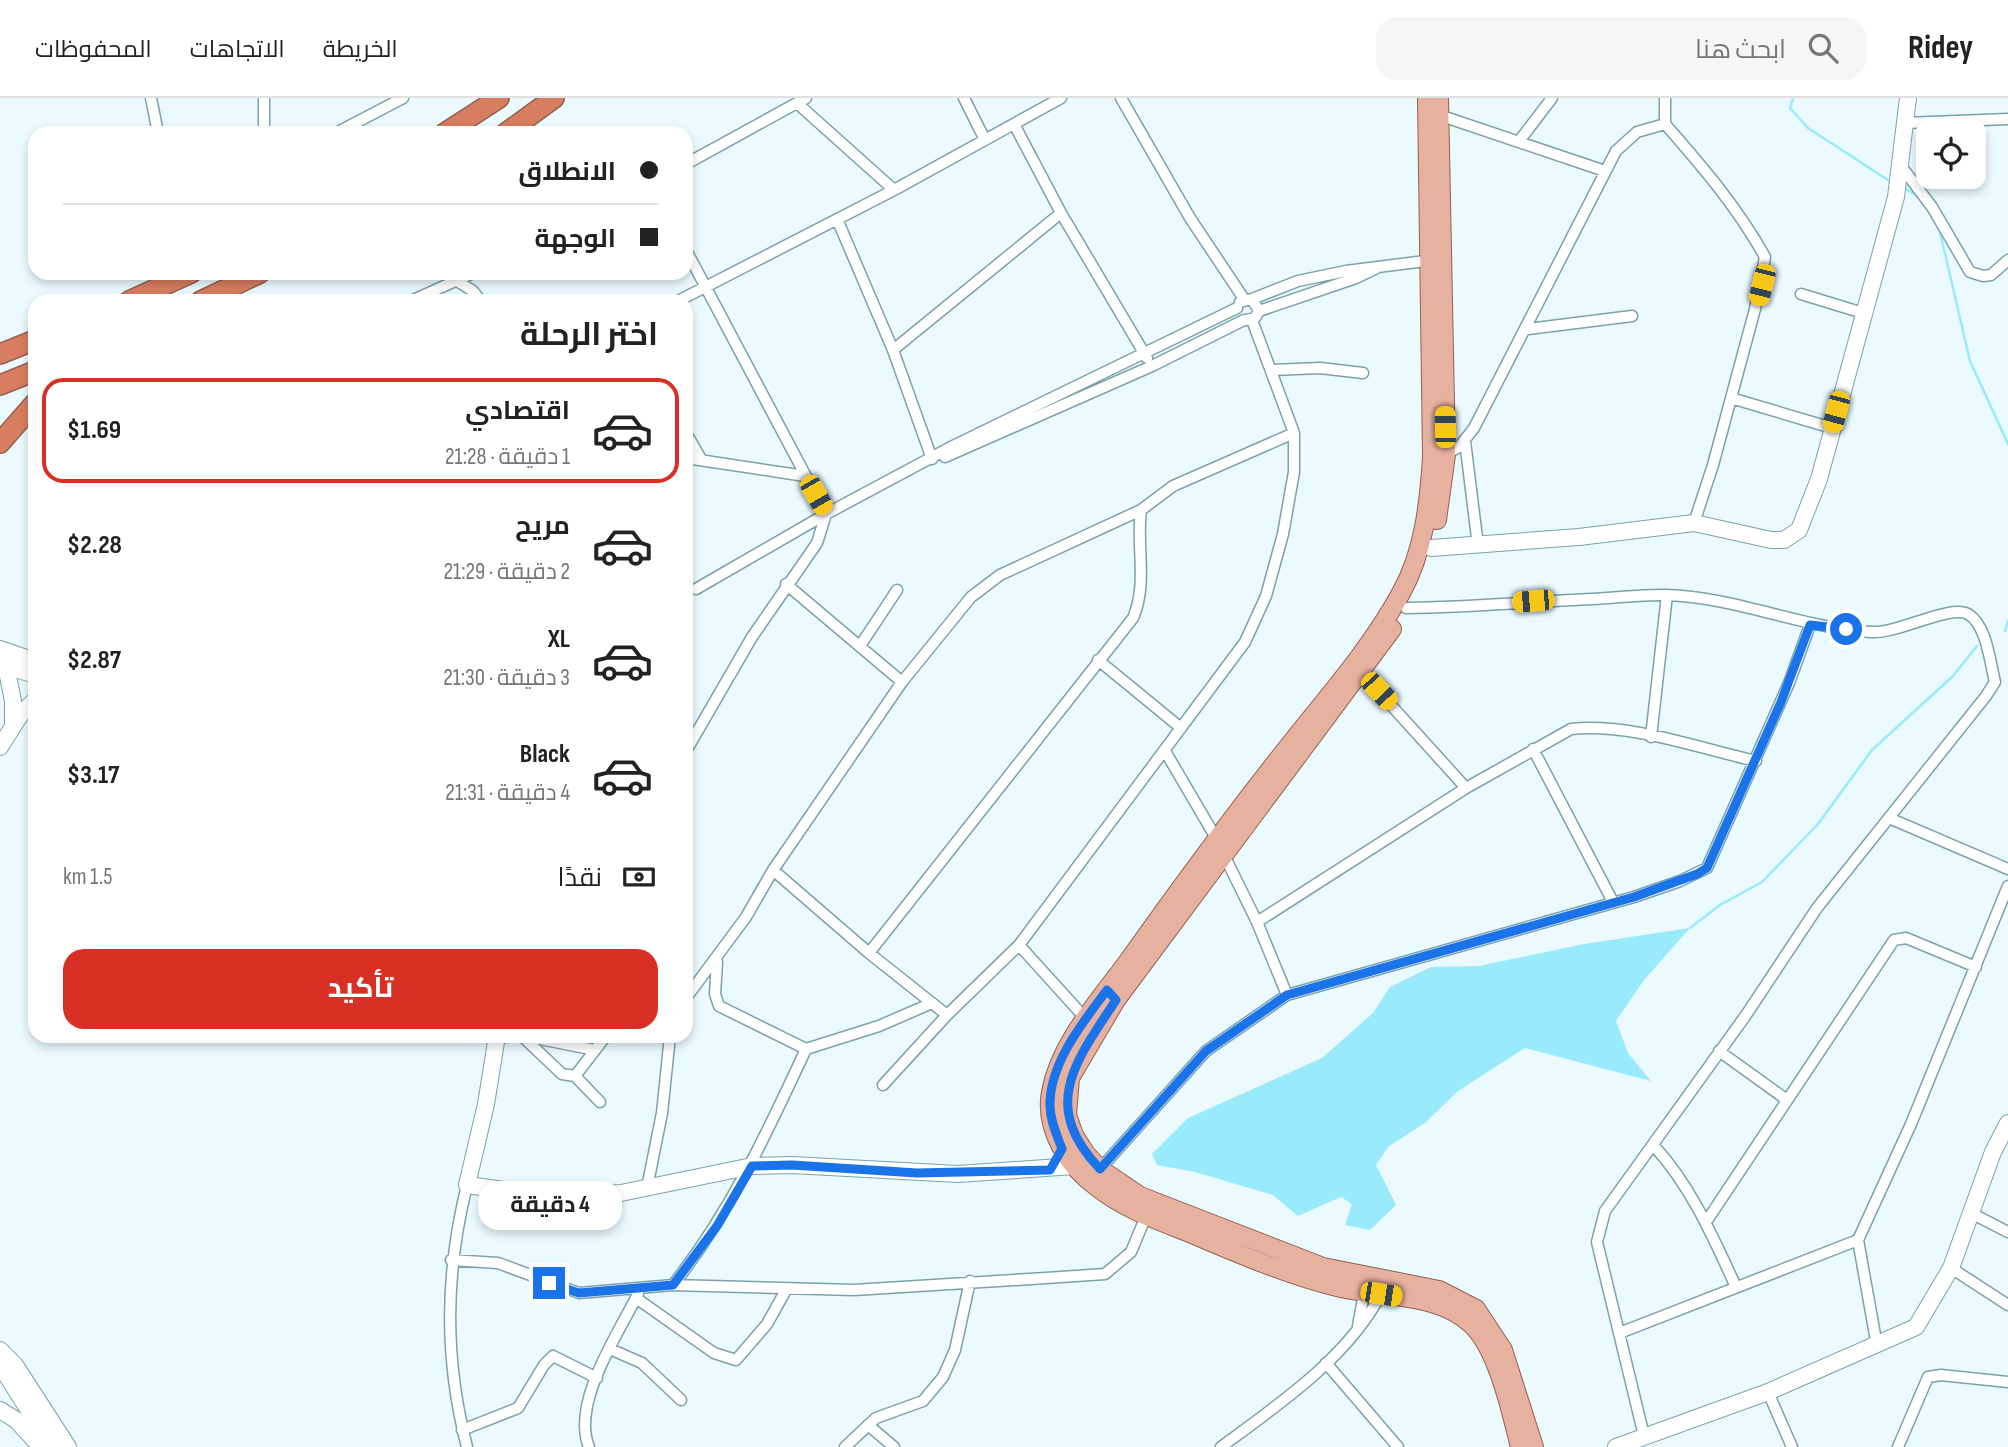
<!DOCTYPE html>
<html lang="ar">
<meta charset="utf-8">
<style>
:root{--surface:#fff;--page:#f6f6f6;--text:#222;--muted:#767676;--line:#e0e0e0;--accent:#d93025}
body{margin:0;font-family:"Sofia Sans Condensed",Cairo,sans-serif;background:var(--page);color:var(--text);direction:rtl;height:100vh;display:flex;flex-direction:column;font-size:26px;white-space:nowrap}
*{box-sizing:border-box;margin:0}
p{font-size:23px;color:var(--muted)}
.icon{flex:none;width:38px;height:38px;fill:none;stroke:currentColor;stroke-width:2;stroke-linecap:round;stroke-linejoin:round}
.map{position:relative;flex:1;overflow:hidden;direction:ltr}
.drawer{position:absolute;left:28px;top:196px;width:665px;height:749px;display:flex;flex-direction:column;background:var(--surface);border-radius:21px;box-shadow:0 4px 10px #0003;direction:rtl}
.drawer>*{flex:none}
.hud{position:absolute;left:28px;top:28px;width:665px;height:154px;border-radius:21px;box-shadow:0 4px 10px #0003;direction:rtl;display:grid;align-content:center;height:154px;padding:0 35px;background:var(--surface)}
.fabs{position:absolute;left:1916px;top:21px;display:grid;gap:14px}
.fabs a{display:grid;place-items:center;width:70px;height:70px;border-radius:14px;background:var(--surface);box-shadow:0 4px 10px #0003;font-size:35px}
.end{position:absolute;width:32px;height:32px;margin:-16px;border:9px solid #1a73e8;background:#fff;box-shadow:0 0 0 4px #fff}
.from{border-radius:50%}
.bubble{position:absolute;height:49px;border-radius:21px;background:var(--surface);box-shadow:0 4px 10px #0003;font-size:23px;font-weight:700;line-height:49px;text-align:center;direction:rtl}
.car{position:absolute;width:21px;height:42px;margin:-21px -10px;border-radius:9px;box-shadow:0 0 5px 2px #0007;background:linear-gradient(#f5c518 24%,#345 0 40%,#f5c518 0 76%,#345 0 86%,#f5c518 0)}
.hud b{display:flex;align-items:center;gap:24px;height:66px;font-size:26px}
.hud b+b{border-top:2px solid var(--line)}
.hud i{width:18px;height:18px;background:var(--text)}
ul{padding:0;list-style:none}
li{display:flex;align-items:center;gap:21px;height:105px;margin:0 14px 10px;padding:0 21px;border:4px solid transparent;border-radius:21px}
li div{flex:1}
li b{display:block;font-size:26px}
li em{font-style:normal;font-weight:700}
li.active{border-color:var(--accent)}
li>.icon{width:63px;height:63px;stroke-width:1.5}
h2{padding:0 35px;font-size:32px;line-height:84px}
.pay{display:flex;align-items:center;gap:18px;height:77px;padding:0 35px;font-size:26px}
.pay p{margin-inline-start:auto}
.cta{display:flex;gap:14px;margin-top:auto;padding:14px 35px}
.cta a{flex:1;height:80px;border-radius:21px;background:var(--accent);color:#fff;font-size:28px;font-weight:700;line-height:80px;text-align:center}
header{display:flex;align-items:center;gap:42px;box-sizing:border-box;height:98px;padding:0 35px;background:var(--surface);border-bottom:2px solid var(--line)}
header strong{font-size:33px}
nav{display:flex;gap:38px;margin-inline-start:auto;font-size:24px}
.search{width:490px;height:63px;background:var(--page);display:flex;align-items:center;gap:18px;box-sizing:border-box;padding:0 24px;border-radius:21px;color:var(--muted);font-size:26px}
.map>svg:first-child{display:block}
</style>
<header>
<strong>Ridey</strong>
<div class="search"><svg class="icon" aria-label="search" viewBox="0 0 24 24"><circle cx="10" cy="10" r="6"/><path d="M15 15l6 6"/></svg>ابحث هنا</div>
<nav><a>الخريطة</a><a>الاتجاهات</a><a>المحفوظات</a></nav>
</header>
<div class="map">
<svg width="2008" height="1349" viewBox="0 0 2008 1349">
<rect width="100%" height="100%" fill="#eafafe"/>
<path fill="#99eafb" d="M1690 830 1644 882 1616 923 1628 955 1651 983 1525 950 1458 993 1425 1025 1389 1048 1376 1067 1396 1107 1370 1132 1345 1127 1352 1106 1341 1099 1298 1118 1273 1097 1195 1074 1157 1067 1152 1056 1188 1020 1322 960 1373 915 1390 889 1431 869 1479 868 1584 846Z"/>
<g fill="none" stroke-linecap="round" stroke-linejoin="round">
<path stroke="#99eafb" stroke-width="2.5" d="M1793 0 1790 10 1808 30 1891 84
M1904 90 1916 97
M1939 130 1970 263 2008 346
M2005 533 2008 523
M1690 830 1720 807 1762 784 1818 726 1872 652 1953 578 1977 548"/>
<defs>
<path id="street" d="M151 0 158 35
M264 0V35
M964 0 985 42
M1121 0 1190 120 1244 201
M1665 0V26C1701 67 1738 110 1765 159L1755 211 1713 367 1694 425
M798 6 894 92
M1439 17 1605 73
M1905 25 2008 21
M1014 26 1061 115 1147 260
M336 35 403 0
M1520 42 1552 0
M686 66 806 0
M1901 68 1932 109 1970 174 1983 178 1991 177 2008 162
M837 121 893 252 932 361
M686 152 826 416 817 445 752 539 686 653
M457 183 473 193 481 203
M1801 196 1863 215
M1252 201 1298 183 1346 173 1433 162
M411 203 473 175
M678 203 894 92 1061 0
M1240 204 1252 201 1259 213
M1246 222 1255 220 1259 213 1356 180 1377 170
M1528 231 1632 218
M893 252 1061 115
M1272 272 1320 270 1363 275
M1731 300 1832 330
M686 335 701 361
M1465 343 1478 448
M1442 358 1459 349 1474 330 1616 53 1637 34 1665 26
M945 359 1152 268 1244 222
M686 360 805 378
M786 486 902 584
M696 491 826 416 953 348 1237 210
M1406 510C1468 509 1530 504 1592 501 1617 500 1642 496 1667 497 1736 499 1801 530 1871 534 1898 536 1950 506 1968 516 1987 527 1990 565 1995 584L1986 598 1817 810 1746 917 1605 1113 1597 1144 1644 1338
M860 548 897 492
M1098 562 1181 630
M1361 574 1466 690
M1651 639 1667 497
M1533 651 1613 804
M1165 653 1216 740
M1889 720 2008 771
M1223 755 1257 824 1287 897
M773 772 869 855 947 917
M1257 824 1466 690 1571 631C1631 625 1698 650 1756 663
M1019 847 1086 921
M869 855 1133 520C1148 486 1136 449 1141 412L1173 388 1294 335
M686 900 746 819 773 772 902 584 971 499 1000 477 1141 412
M525 938 595 952
M523 939 562 976 575 978
M497 940 515 938
M806 951 879 928 932 905
M1719 953 1787 1002
M883 987 947 917 1019 847 1245 544 1266 498 1283 436 1294 374V335L1252 222
M600 1004 575 978 606 938
M1654 1048C1691 1088 1713 1139 1736 1189
M1100 1071 1206 953 1287 897 1634 799 1680 783 1707 770 1789 585 1810 527
M647 1090 662 1015 670 938
M1971 1115 2008 1134
M1706 1124 1894 842 1906 840 1976 869
M1858 1142 1877 1248
M451 1162 498 1165 579 1195 673 1187 854 1192 1046 1180 1105 1176 1131 1154 1146 1118
M1951 1170 2008 1207
M673 1187C731 1113 767 1035 806 951L719 908 715 896 717 864
M636 1200 714 1255 736 1262 767 1226 786 1192
M1358 1228 1365 1190
M1622 1234 1858 1142 1911 1026 2008 788
M610 1251 642 1265 681 1302
M1326 1265 1398 1349
M1768 1294 1792 1349
M868 1327 894 1349
M462 1332 518 1310 544 1267 553 1258 597 1280
M467 1349C444 1260 445 1176 467 1087
M589 1349C571 1305 618 1236 638 1196
M845 1349 876 1320 923 1303 943 1279 955 1252 970 1183
M1221 1349C1278 1307 1349 1259 1382 1194
M1898 1349 1928 1279 1941 1277 2008 1284"/>
<path id="secondary" d="M1431 450 1579 439 1694 425 1771 442H1784L1799 432 1819 381 1896 99 1908 0
M0 551 35 563
M0 566 35 577
M6 568 13 603V628
M0 649 21 616 35 602
M497 938 486 1006 467 1087 540 1097 565 1098 621 1095 752 1068 792 1067 958 1076 1074 1068
M0 1252 15 1267 68 1349
M0 1267 52 1349
M0 1312 16 1322 41 1349
M1616 1349 1768 1294 1916 1229 1951 1170 1993 1054 2008 1025"/>
<path id="primary" d="M1427 0 1432 359C1429 406 1424 454 1401 495 1369 554 1321 606 1280 659 1228 725 1178 793 1129 862 1100 902 1060 944 1051 994 1044 1032 1069 1069 1098 1090 1126 1112 1160 1123 1192 1136 1239 1156 1288 1177 1337 1189 1380 1200 1437 1194 1471 1226 1498 1251 1511 1314 1520 1349
M1437 422 1446 357 1439 0
M1392 531 1116 902 1070 980 1067 1017 1074 1037 1086 1056 1100 1071 1140 1098 1323 1169 1439 1192 1476 1211 1503 1252 1534 1349"/>
<path id="highway" d="M445 35 499 0
M506 35 554 0
M129 203 191 175
M201 203 260 175
M0 256 35 242
M0 287 35 273
M0 345 35 305"/>
</defs>
<use href="#street" stroke="#7ba2ab" stroke-width="13"/>
<use href="#secondary" stroke="#7ba2ab" stroke-width="18"/>
<use href="#primary" stroke="#95604f" stroke-width="20"/>
<use href="#highway" stroke="#95604f" stroke-width="22"/>
<use href="#street" stroke="#fff" stroke-width="10"/>
<use href="#secondary" stroke="#fff" stroke-width="16"/>
<use href="#primary" stroke="#e7b1a0" stroke-width="18"/>
<use href="#highway" stroke="#d77d60" stroke-width="19"/>
</g>
<g fill="none" stroke-linecap="round" stroke-linejoin="round">
<path stroke="#1a73e8" stroke-width="9" d="M549 1185 579 1195 673 1187 717 1128 752 1068 792 1067 917 1075 1050 1072 1062 1051C1057 1037 1050 1023 1050 1008 1049 966 1083 924 1107 892L1116 902C1076 963 1039 1007 1100 1071L1206 953 1287 897 1634 799 1697 776 1707 770 1781 604 1810 527 1846 531"/>
</g>
</svg>
<div class="fabs">
<a><svg class="icon" aria-label="locate" viewBox="0 0 24 24"><circle cx="12" cy="12" r="6"/><path d="M12 2v4M12 18v4M2 12h4M18 12h4"/></svg></a>
</div>
<i class="end from" style="left:1846px;top:531px"></i>
<i class="end" style="left:549px;top:1185px"></i>
<div class="bubble" style="left:478px;top:1083px;width:144px">4 دقيقة</div>
<i class="car" style="left:1762px;top:187px;rotate:194deg"></i>
<i class="car" style="left:1836px;top:314px;rotate:195deg"></i>
<i class="car" style="left:1445px;top:329px;rotate:359deg"></i>
<i class="car" style="left:816px;top:397px;rotate:150deg"></i>
<i class="car" style="left:1533px;top:503px;rotate:265deg"></i>
<i class="car" style="left:1379px;top:593px;rotate:137deg"></i>
<i class="car" style="left:1381px;top:1196px;rotate:99deg"></i>
<div class="hud">
<b><i class="from"></i>الانطلاق</b>
<b><i></i>الوجهة</b>
</div>
<section class="drawer">
<h2>اختر الرحلة</h2>
<ul>
<li class="active"><svg class="icon" aria-label="car" viewBox="0 0 24 24"><path d="M5 17H2v-5l4-1 3-4h7l3 4 3 1v5h-3M9 17h6M6 11h13"/><circle cx="7" cy="17" r="2"/><circle cx="17" cy="17" r="2"/></svg><div><b>اقتصادي</b><p>1 دقيقة · 21:28</p></div><em>$1.69</em></li>
<li><svg class="icon" aria-label="car" viewBox="0 0 24 24"><path d="M5 17H2v-5l4-1 3-4h7l3 4 3 1v5h-3M9 17h6M6 11h13"/><circle cx="7" cy="17" r="2"/><circle cx="17" cy="17" r="2"/></svg><div><b>مريح</b><p>2 دقيقة · 21:29</p></div><em>$2.28</em></li>
<li><svg class="icon" aria-label="car" viewBox="0 0 24 24"><path d="M5 17H2v-5l4-1 3-4h7l3 4 3 1v5h-3M9 17h6M6 11h13"/><circle cx="7" cy="17" r="2"/><circle cx="17" cy="17" r="2"/></svg><div><b>XL</b><p>3 دقيقة · 21:30</p></div><em>$2.87</em></li>
<li><svg class="icon" aria-label="car" viewBox="0 0 24 24"><path d="M5 17H2v-5l4-1 3-4h7l3 4 3 1v5h-3M9 17h6M6 11h13"/><circle cx="7" cy="17" r="2"/><circle cx="17" cy="17" r="2"/></svg><div><b>Black</b><p>4 دقيقة · 21:31</p></div><em>$3.17</em></li>
</ul>
<div class="pay"><svg class="icon" aria-label="cash" viewBox="0 0 24 24"><path d="M3 7h18v10H3z"/><circle cx="12" cy="12" r="2"/></svg>نقدًا<p>1.5 km</p></div>
<div class="cta"><a>تأكيد</a></div>
</section>
</div>
